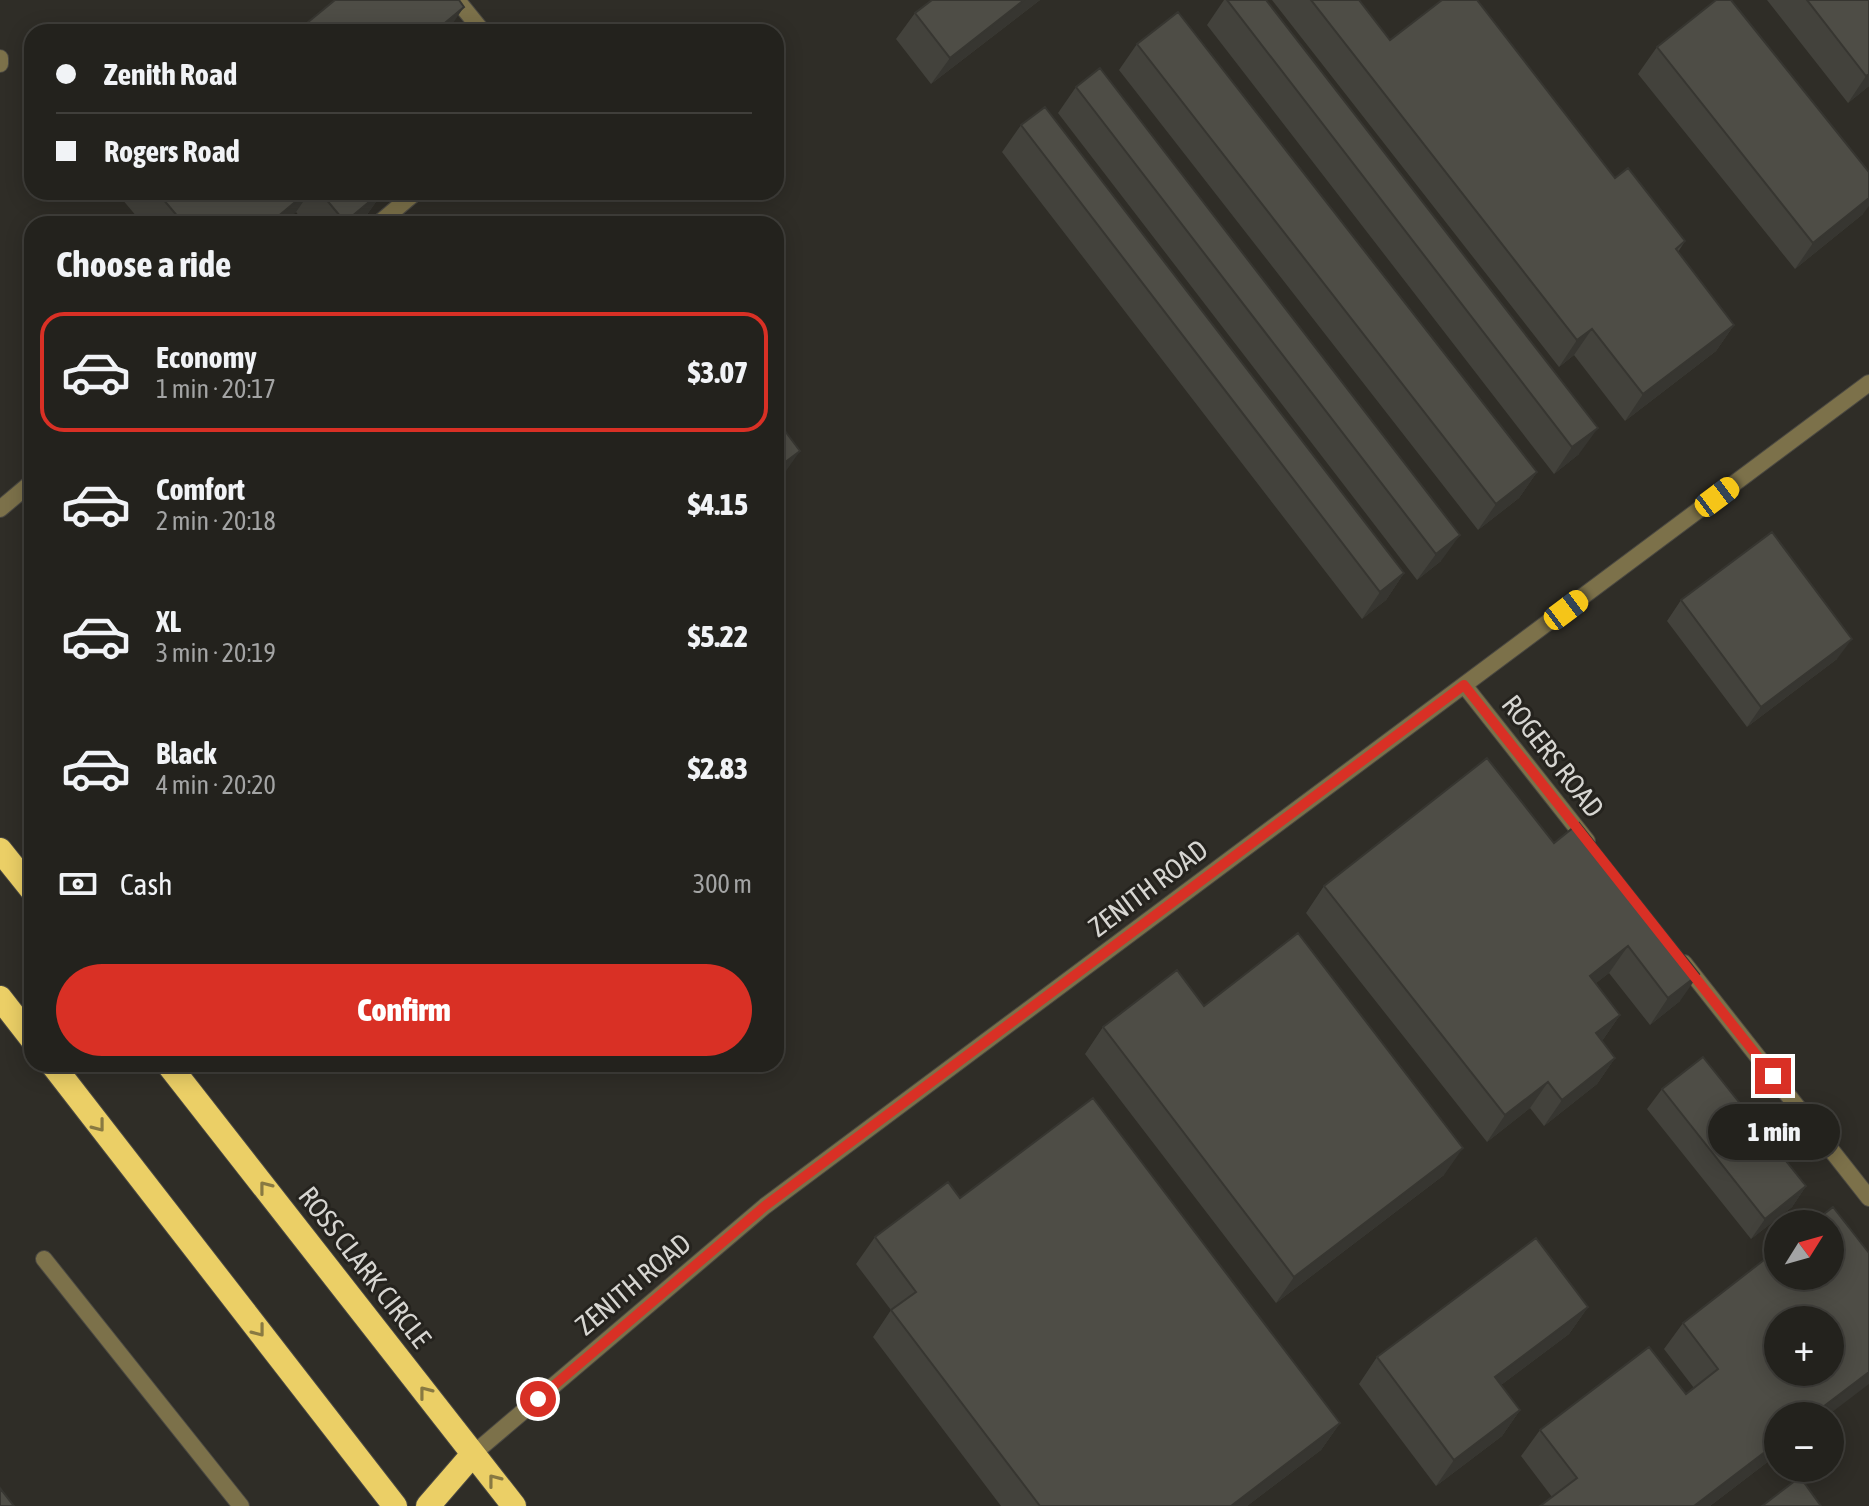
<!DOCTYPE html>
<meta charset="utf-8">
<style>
:root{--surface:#23221d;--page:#2b2a26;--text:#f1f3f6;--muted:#a3a4a4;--line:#403f3b;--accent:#d93025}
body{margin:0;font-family:"Asap Condensed",sans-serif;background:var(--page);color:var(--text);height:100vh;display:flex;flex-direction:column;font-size:30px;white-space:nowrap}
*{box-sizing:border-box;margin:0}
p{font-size:26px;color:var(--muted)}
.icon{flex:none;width:44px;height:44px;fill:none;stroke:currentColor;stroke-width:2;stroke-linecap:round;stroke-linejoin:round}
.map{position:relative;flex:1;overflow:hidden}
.details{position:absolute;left:24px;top:216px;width:760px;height:856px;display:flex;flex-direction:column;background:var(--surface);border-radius:24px;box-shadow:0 4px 20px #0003,0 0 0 2px var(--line)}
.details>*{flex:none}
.hud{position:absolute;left:24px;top:24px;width:760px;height:176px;border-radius:24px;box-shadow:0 4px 20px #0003,0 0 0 2px var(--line);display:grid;align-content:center;height:176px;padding:0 32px;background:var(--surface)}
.needle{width:52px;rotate:53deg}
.tools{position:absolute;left:1764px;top:1210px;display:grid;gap:16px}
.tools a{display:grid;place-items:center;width:80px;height:80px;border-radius:50%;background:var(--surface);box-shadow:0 4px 20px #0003,0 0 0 2px var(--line);font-size:40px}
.end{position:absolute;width:36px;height:36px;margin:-18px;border:10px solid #d93025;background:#fff;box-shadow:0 0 0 4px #fff}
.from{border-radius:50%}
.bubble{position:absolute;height:56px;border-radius:28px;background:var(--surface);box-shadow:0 4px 20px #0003,0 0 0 2px var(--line);font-size:26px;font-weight:800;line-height:56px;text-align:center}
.car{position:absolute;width:24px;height:48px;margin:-24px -12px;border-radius:10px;box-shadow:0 0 6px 2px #0007;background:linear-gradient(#f5c518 24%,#345 0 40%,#f5c518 0 76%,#345 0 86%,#f5c518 0)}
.hud b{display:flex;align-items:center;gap:28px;height:76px;font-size:30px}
.hud b+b{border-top:2px solid var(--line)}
.hud i{width:20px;height:20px;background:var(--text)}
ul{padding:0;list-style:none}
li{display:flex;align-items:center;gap:24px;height:120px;margin:0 16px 12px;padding:0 16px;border:4px solid transparent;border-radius:24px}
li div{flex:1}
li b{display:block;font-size:30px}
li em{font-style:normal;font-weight:800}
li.on{border-color:var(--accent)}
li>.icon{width:72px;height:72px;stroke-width:1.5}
h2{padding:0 32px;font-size:36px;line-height:96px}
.pay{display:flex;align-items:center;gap:20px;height:88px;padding:0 32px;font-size:30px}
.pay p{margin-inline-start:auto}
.primary-button{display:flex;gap:16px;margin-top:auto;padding:16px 32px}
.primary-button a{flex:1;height:92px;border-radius:48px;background:var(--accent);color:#fff;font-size:32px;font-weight:800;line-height:92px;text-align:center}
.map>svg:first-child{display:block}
</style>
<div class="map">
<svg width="1869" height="1506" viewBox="0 0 1869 1506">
<rect width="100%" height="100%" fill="#2f2d27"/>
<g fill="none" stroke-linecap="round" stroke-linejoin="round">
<defs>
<path id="lane" d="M457 0 483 32
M0 58V64
M378 224 416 192
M0 509 32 482
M44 1259 241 1506"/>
<path id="street" d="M1464 685 1587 841
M1684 963 1869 1198
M473 1454 765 1206 1869 383"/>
<path id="highway" d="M0 850 32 890
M0 998 32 1039
M52 1064 395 1506
M168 1064 514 1506
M428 1506 473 1454"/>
</defs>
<use href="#lane" stroke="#4a4842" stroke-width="18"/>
<use href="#street" stroke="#4a4842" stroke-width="18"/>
<use href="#highway" stroke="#4a4842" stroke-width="26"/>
<use href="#lane" stroke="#7c714a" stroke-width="16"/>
<use href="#street" stroke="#7c714a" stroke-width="16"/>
<use href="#highway" stroke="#ebcf66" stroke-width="24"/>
</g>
<path fill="#43423c" d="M932 0H1040L931 84 896 39 915 13Z
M1224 0H1266L1579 454 1554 474 1207 25Z
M1272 0H1359L1390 40 1685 241 1678 252 1734 325 1716 351 1625 421 1574 355 1559 367Z
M1767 0H1869V86L1848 103Z
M1137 44 1537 472 1519 498 1478 530 1119 70Z
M1657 47 1863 214 1795 269 1638 74Z
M1076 87 1441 561 1417 580 1058 113Z
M1021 125 1404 573 1386 600 1362 619 1002 152Z
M116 192H383L366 216 356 224H306L296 212 282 224H143Z
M1681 600 1837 659 1747 727 1667 621Z
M1487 758 1680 1001 1650 1025 1609 973 1596 983 1620 1015 1602 1041 1615 1058 1597 1084 1544 1126 1530 1108 1487 1142 1306 913 1324 886Z
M1204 1006 1444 1175 1276 1303 1085 1054 1103 1027Z
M1662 1089 1806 1186 1792 1207 1751 1239 1647 1109Z
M960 1198 1340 1423 1321 1450 1247 1506H1001L873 1337 891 1310 856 1264 875 1237Z
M1588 1307 1569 1334 1501 1385 1520 1410 1502 1436 1436 1486 1359 1384 1377 1357Z
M1683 1323 1778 1416V1454L1710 1506 1552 1497 1521 1456 1540 1430 1686 1394 1694 1388 1664 1349Z"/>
<path fill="#373631" d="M1024 0H1040L931 84 950 58Z
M464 7 447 32H434Z
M1869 74V86L1848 103 1866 76Z
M307 192H310L296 212 282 224H269Z
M381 192H383L366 216 356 224H344Z
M1869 198V206L1863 214 1795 269 1813 243Z
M1734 325 1716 351 1625 421 1643 394Z
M1592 329 1574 355 1559 367 1577 340Z
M1598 428 1579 454 1554 474 1572 447Z
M800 451 786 471 776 479V469Z
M1537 472 1519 498 1478 530 1496 504Z
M1460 535 1441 561 1417 580 1436 554Z
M1404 573 1386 600 1362 619 1380 592Z
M1852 639 1837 659 1747 727 1761 707Z
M1628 946 1609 973 1572 1002 1590 976Z
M1699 974 1680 1001 1650 1025 1668 998Z
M1620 1015 1602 1041 1596 1033Z
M1615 1058 1597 1084 1544 1126 1562 1100Z
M1548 1082 1530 1108 1487 1142 1505 1115Z
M1463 1148 1444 1175 1276 1303 1294 1277Z
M1806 1186 1792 1207 1751 1239 1765 1219Z
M1588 1307 1569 1334 1477 1403 1495 1377Z
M1869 1372V1384L1827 1416H1811Z
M1520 1410 1502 1436 1436 1486 1454 1460Z
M1340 1423 1321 1450 1247 1506H1231Z
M1778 1442V1454L1710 1506H1694Z"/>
<path fill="#4e4d46" stroke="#373631" stroke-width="2" fill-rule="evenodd" d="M335 0H459L464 7 434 32H296Z
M932 0H1024L950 58 915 13Z
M1227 0H1266L1598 428 1572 447Z
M1311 0H1359L1390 40 1442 0H1477L1615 178 1628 168 1685 241 1676 249 1734 325 1643 394 1592 329 1577 340Z
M1716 0H1731L1869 172V198L1813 243 1657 47Z
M1807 0H1869V74L1866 76Z
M1178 12 1537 472 1496 504 1137 44Z
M1100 68 1460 535 1436 554 1076 87Z
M1045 107 1404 573 1380 592 1021 125Z
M157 192H307L269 224H184Z
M320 192H381L345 222Z
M776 419 800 451 776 469Z
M1772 532 1852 639 1761 707 1681 600Z
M1487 758 1554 843 1579 823 1699 974 1668 998 1628 946 1590 976 1620 1015 1596 1033 1615 1058 1562 1100 1548 1082 1505 1115 1324 886Z
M1298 933 1463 1148 1294 1277 1103 1027 1177 970 1204 1006Z
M1703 1057 1806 1186 1765 1219 1662 1089Z
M1093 1098 1340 1423 1231 1506H1040L891 1310 916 1292 875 1237 948 1182 960 1198Z
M1833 1207 1869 1253V1372L1811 1416H1778V1442L1694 1506H1540L1577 1478 1540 1430 1649 1347 1686 1394 1718 1369 1683 1323 1778 1249V1276H1830V1224H1811ZM1778 1320H1830V1372H1778Z
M1536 1238 1588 1307 1495 1377 1520 1410 1454 1460 1377 1357Z
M1800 1477 1821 1506H1762Z
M0 1488 14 1506H0Z"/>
<defs><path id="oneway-chevron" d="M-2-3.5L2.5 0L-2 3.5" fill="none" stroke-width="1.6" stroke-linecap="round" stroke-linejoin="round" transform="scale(2)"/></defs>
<g stroke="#887942">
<use href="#oneway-chevron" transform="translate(99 1126) rotate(52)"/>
<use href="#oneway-chevron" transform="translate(265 1187) rotate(-128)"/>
<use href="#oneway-chevron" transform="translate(259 1331) rotate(52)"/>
<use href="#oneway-chevron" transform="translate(425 1392) rotate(-128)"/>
<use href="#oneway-chevron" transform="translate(494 1480) rotate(-128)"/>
</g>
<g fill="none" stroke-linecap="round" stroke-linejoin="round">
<path stroke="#d93025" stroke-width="10" d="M538 1399 765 1206 1464 685 1773 1076"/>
</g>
<g text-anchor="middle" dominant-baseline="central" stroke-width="6" stroke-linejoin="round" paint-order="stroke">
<g font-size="28" fill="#d6d5d1" stroke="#25231e">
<text transform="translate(1553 756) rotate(52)">ROGERS ROAD</text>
<text transform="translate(1148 888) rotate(-37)">ZENITH ROAD</text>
<text transform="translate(365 1267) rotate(52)">ROSS CLARK CIRCLE</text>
<text transform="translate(633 1284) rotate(-40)">ZENITH ROAD</text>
</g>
</g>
</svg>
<div class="tools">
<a><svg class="needle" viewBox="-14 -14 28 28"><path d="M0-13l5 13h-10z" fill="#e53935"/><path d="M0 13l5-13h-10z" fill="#a3a4a4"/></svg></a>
<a>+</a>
<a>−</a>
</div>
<i class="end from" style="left:538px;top:1399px"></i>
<i class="end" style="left:1773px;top:1076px"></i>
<div class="bubble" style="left:1708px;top:1104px;width:132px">1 min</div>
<i class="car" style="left:1717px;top:497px;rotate:53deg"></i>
<i class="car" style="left:1566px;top:610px;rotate:53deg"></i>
<div class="hud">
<b><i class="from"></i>Zenith Road</b>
<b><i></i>Rogers Road</b>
</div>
<section class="details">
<h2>Choose a ride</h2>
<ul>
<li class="on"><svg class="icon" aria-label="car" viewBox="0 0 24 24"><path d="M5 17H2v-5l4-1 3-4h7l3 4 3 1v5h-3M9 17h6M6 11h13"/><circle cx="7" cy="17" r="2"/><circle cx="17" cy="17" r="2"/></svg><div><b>Economy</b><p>1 min · 20:17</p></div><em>$3.07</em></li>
<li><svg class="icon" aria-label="car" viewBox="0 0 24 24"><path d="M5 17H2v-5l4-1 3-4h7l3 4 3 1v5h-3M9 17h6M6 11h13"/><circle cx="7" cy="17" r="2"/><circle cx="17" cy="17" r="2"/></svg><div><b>Comfort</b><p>2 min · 20:18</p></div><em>$4.15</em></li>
<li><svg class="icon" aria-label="car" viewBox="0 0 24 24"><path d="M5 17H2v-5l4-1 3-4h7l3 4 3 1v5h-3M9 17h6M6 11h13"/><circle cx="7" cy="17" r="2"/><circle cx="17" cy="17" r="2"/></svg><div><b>XL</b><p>3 min · 20:19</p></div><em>$5.22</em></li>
<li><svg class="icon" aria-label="car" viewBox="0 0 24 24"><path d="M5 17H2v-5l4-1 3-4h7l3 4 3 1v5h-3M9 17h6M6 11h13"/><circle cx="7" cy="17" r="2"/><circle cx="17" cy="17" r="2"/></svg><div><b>Black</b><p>4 min · 20:20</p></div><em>$2.83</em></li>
</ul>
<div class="pay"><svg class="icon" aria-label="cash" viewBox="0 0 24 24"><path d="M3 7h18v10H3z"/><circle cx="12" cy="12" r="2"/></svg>Cash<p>300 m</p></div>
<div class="primary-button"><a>Confirm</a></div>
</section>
</div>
